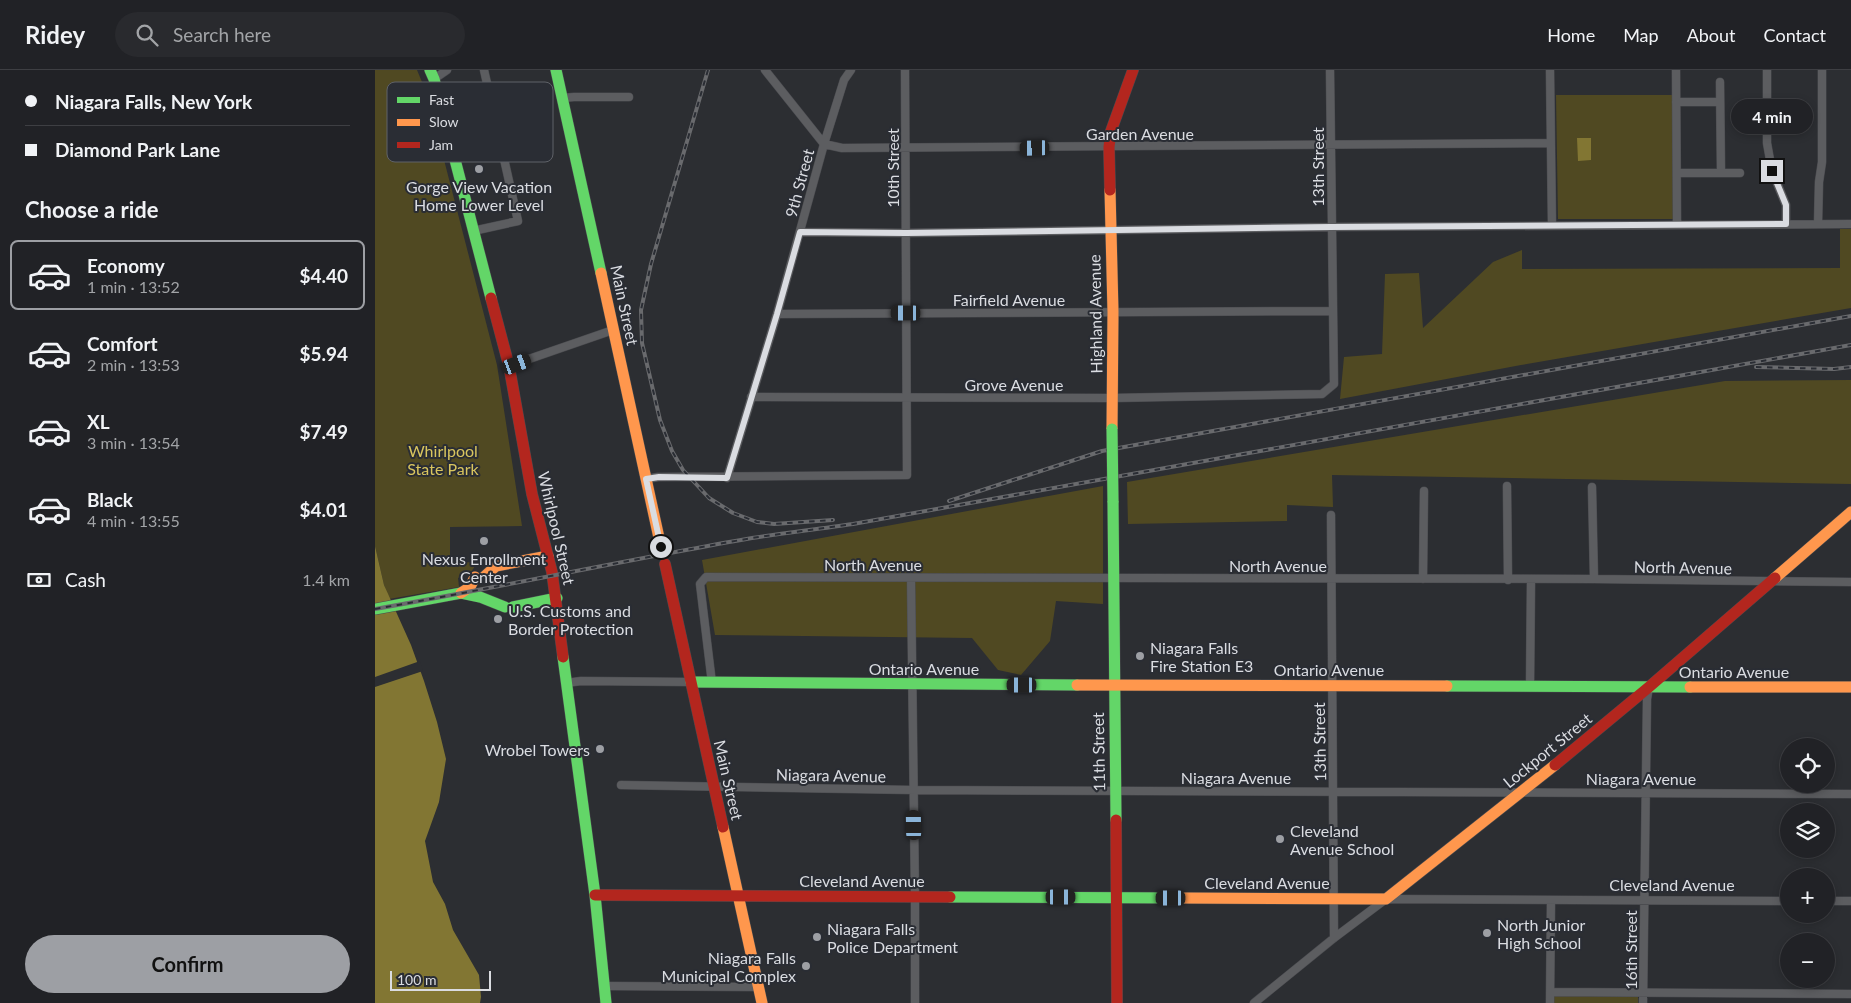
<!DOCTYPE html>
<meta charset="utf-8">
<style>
:root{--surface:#212226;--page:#292a2e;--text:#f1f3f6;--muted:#a2a4a7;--line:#3e3f43;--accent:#9d9fa4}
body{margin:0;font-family:Lato,sans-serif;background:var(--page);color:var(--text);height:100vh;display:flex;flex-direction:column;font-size:19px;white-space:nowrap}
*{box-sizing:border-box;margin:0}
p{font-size:16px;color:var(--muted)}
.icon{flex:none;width:28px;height:28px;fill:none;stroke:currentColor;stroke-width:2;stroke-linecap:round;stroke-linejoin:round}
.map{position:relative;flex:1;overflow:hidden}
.panel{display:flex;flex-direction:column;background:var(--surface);width:375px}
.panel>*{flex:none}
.banner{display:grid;align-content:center;height:110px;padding:0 25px;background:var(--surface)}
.tools{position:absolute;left:1405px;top:668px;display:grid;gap:10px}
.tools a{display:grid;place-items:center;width:55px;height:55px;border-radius:50%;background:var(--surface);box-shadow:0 2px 8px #0003,0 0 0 1px var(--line);font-size:25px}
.scale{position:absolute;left:15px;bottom:12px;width:101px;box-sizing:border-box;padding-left:5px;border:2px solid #dadce1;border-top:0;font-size:14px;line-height:18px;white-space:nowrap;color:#dadce1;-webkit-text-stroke:4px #2a2d34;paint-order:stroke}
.end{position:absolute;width:22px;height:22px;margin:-11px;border:6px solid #dadce1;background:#111;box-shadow:0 0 0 2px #111}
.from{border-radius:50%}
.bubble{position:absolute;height:35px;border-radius:18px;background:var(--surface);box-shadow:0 2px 8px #0003,0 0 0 1px var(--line);font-size:16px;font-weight:700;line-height:35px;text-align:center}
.car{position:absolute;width:15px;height:30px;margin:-15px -8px;border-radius:6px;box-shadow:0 0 4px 1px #0007;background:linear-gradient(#222 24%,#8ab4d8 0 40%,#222 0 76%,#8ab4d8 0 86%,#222 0)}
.banner b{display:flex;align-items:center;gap:18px;height:48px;font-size:19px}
.banner b+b{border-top:1px solid var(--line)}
.banner i{width:12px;height:12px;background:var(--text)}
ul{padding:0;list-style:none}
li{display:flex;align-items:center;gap:15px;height:70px;margin:0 10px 8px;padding:0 15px;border:2px solid transparent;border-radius:8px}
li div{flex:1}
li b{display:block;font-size:19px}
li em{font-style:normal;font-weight:700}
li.on{border-color:var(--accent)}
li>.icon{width:45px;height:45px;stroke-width:1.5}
h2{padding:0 25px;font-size:22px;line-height:60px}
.pay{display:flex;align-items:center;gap:12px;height:55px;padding:0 25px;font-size:19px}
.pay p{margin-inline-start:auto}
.primary-button{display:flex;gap:10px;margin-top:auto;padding:10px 25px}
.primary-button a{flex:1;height:58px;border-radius:30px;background:var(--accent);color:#111;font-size:20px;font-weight:700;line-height:58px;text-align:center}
header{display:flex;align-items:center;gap:30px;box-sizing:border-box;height:70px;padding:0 25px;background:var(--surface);border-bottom:1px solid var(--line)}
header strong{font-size:24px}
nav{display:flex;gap:28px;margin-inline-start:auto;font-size:18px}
.search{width:350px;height:45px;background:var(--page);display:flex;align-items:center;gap:12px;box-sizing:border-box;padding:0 18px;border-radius:28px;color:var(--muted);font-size:19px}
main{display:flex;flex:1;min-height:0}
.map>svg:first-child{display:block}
</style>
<header>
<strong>Ridey</strong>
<div class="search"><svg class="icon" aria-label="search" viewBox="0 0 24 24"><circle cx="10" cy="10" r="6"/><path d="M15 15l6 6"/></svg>Search here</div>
<nav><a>Home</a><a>Map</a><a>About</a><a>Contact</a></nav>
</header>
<main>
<section class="panel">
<div class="banner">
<b><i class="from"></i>Niagara Falls, New York</b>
<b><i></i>Diamond Park Lane</b>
</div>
<h2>Choose a ride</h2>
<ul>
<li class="on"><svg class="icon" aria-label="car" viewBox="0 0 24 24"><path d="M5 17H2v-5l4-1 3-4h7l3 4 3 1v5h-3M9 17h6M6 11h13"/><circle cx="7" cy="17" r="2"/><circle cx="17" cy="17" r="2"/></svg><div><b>Economy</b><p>1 min · 13:52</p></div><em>$4.40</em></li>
<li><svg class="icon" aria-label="car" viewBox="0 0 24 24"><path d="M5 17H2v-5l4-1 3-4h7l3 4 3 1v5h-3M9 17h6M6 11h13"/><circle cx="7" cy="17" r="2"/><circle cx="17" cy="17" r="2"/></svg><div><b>Comfort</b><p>2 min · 13:53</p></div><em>$5.94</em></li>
<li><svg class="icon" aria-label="car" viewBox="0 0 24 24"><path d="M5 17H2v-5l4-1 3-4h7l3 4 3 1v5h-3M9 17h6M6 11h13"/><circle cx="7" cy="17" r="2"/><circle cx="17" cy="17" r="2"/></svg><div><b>XL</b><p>3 min · 13:54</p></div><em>$7.49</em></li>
<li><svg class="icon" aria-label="car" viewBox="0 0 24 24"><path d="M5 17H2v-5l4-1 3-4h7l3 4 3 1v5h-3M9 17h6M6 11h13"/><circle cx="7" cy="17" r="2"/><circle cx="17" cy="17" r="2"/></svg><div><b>Black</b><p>4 min · 13:55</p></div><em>$4.01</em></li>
</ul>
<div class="pay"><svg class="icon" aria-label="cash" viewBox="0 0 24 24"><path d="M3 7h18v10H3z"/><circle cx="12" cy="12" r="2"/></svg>Cash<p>1.4 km</p></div>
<div class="primary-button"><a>Confirm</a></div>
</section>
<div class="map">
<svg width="1476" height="933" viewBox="0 0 1476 933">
<rect width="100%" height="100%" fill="#2c2e32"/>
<path fill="#504922" d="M0 0H42L52 24 122 295 147 456 75 457V493L101 492C99 502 92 505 83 508L84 517 14 529 9 515 0 476Z
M1181 25H1298L1299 149H1183Z
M1465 159H1476V238L1146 295 965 329 969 287 1007 284 1010 204 1044 203 1048 258 1118 192 1147 180V199L1465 198Z
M1476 310V414L957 405 958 437 912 435V451L753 454 752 412 1350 311Z
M728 416V534L681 531 675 571 646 605 623 600 597 568 340 565 327 490Z
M1179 924H1263V933H1179Z"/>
<path fill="#827633" d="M1202 68H1216V90L1203 91Z
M0 476 9 515 36 575 49 611 62 652 71 689 64 732 50 771 58 812 70 834 78 860 104 905 106 927 105 933H0Z"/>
<path fill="#2c2e32" d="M45 591 48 601 0 617V607Z"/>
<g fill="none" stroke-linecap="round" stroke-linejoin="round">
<defs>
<path id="street" d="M390 0 449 74 467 78 1176 73
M1175 0 1177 156
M1301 0 1302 155
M1392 0V73L1397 101 1411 135V154
M59 9 72 0
M1345 12 1346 103
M187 28 199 27H254
M1301 32H1345
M1302 103H1365
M1443 154 1444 112 1447 92V0
M98 161 143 151 109 0
M425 162 531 163 956 157 1476 154
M402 244 957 241
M134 296 238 260
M376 327 737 328 947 324 959 314 955 0
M352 408 402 244 449 74 469 10 476 0
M271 409 283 407 532 405 530 0
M1132 416 1133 510
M1217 417 1219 509
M956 445 959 868
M536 508 540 826V933
M1048 509 1049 421
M191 613 206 611 316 612
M337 613 325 514 331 507 1219 509 1476 512
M1155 617 1156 510
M246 715 539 720 1476 724
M1451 831H1476
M230 916 384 917
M1175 922 1476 924
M879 933 959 868 1011 829 1414 831
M1175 933 1176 830
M1268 933 1272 629 1274 617"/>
<path id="fast" d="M55 0 59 9 116 228
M181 0 226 203
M738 431 741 750
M138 537 182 528
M0 539 86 523 105 527 130 537
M188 587 220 825 231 933
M316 612 702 615
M1072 616 1315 617
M575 827 807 828"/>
<path id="slow" d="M735 120 738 242 737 359
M226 203 286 477
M109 507 121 496 173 486
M1400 508 1476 442
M86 523 95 517 100 507
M702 615 1072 616
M1315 617H1476
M348 757 387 933
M807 828 1011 829 1180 695"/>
<path id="jam" d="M735 120 734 77 736 61 758 0
M116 228 134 296 157 424 177 502 188 587
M290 494 348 757
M1180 695 1274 617 1400 508
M741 750 742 933
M220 825 575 827"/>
</defs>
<use href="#street" stroke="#494a4e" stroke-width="9"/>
<use href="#fast" stroke="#494a4e" stroke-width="12"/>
<use href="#slow" stroke="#494a4e" stroke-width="12"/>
<use href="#jam" stroke="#494a4e" stroke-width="12"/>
<use href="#street" stroke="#5c5d60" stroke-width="8"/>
<use href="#fast" stroke="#63d668" stroke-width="11"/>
<use href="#slow" stroke="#ff974d" stroke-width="11"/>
<use href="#jam" stroke="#b3261e" stroke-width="11"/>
<defs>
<path id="rail" d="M333 0 276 194 266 240 267 273 285 350 297 381 308 400 334 428 358 443 382 452 399 454 458 450
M1381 297 1459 299 1476 297
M574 431 727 381 1476 246
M0 539C126 517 251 490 377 468 410 463 444 459 478 454L1476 275"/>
</defs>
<use href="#rail" stroke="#696a6d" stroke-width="4"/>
<use href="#rail" stroke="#2a2d34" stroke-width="2" stroke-dasharray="5.5" stroke-linecap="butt"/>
<defs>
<path id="fast-bridge" d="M737 359 738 431"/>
</defs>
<use href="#fast-bridge" stroke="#494a4e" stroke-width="12" stroke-linecap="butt"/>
<use href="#fast-bridge" stroke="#63d668" stroke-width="11"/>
</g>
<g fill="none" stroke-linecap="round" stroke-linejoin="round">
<path stroke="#dadce1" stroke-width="6" d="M286 477 271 409 284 407 352 408 402 244 425 162 531 163 956 157 1411 154V135L1397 101"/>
</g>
<g fill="#9d9fa4" stroke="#2a2d34" stroke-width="2">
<circle cx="104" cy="99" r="5"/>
<circle cx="109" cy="471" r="5"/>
<circle cx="123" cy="549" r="5"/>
<circle cx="765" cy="586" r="5"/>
<circle cx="225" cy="679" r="5"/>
<circle cx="905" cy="769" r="5"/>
<circle cx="1112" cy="863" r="5"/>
<circle cx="442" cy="867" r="5"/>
<circle cx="431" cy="896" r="5"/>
</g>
<g text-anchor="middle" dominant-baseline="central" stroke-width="4" stroke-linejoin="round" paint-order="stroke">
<g font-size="16" fill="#dadce1" stroke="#2a2d34">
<text x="765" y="63">Garden Avenue</text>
<text transform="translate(942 97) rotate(-90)">13th Street</text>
<text transform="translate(517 98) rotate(-90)">10th Street</text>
<text transform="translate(424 113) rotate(-75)">9th Street</text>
<text x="634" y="229">Fairfield Avenue</text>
<text transform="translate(250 235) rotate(78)">Main Street</text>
<text transform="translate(720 244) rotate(-91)">Highland Avenue</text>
<text x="639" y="314">Grove Avenue</text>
<text transform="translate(182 458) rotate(77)">Whirlpool Street</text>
<text x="498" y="494">North Avenue</text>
<text x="903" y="495">North Avenue</text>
<text transform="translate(1308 497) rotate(1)">North Avenue</text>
<text x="549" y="598">Ontario Avenue</text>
<text x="954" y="599">Ontario Avenue</text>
<text x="1359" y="601">Ontario Avenue</text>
<text transform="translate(944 672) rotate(-91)">13th Street</text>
<text transform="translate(1172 680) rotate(-39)">Lockport Street</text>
<text transform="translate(723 682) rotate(-91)">11th Street</text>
<text transform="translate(456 705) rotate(1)">Niagara Avenue</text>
<text x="861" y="707">Niagara Avenue</text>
<text x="1266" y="708">Niagara Avenue</text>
<text transform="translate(354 710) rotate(77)">Main Street</text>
<text x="487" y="810">Cleveland Avenue</text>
<text x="892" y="812">Cleveland Avenue</text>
<text x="1297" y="814">Cleveland Avenue</text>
<text transform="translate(1255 880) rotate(-90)">16th Street</text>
</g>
<g font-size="16" fill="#dadce1" stroke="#2a2d34" text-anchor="start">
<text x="104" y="116" text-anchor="middle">Gorge View Vacation<tspan x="104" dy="18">Home Lower Level</tspan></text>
<text x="109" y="488" text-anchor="middle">Nexus Enrollment<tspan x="109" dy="18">Center</tspan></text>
<text x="133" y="540">U.S. Customs and<tspan x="133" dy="18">Border Protection</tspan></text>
<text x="775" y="577">Niagara Falls<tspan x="775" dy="18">Fire Station E3</tspan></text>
<text x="215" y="679" text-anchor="end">Wrobel Towers</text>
<text x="915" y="760">Cleveland<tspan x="915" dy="18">Avenue School</tspan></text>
<text x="1122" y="854">North Junior<tspan x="1122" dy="18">High School</tspan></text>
<text x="452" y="858">Niagara Falls<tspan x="452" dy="18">Police Department</tspan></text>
<text x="421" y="887" text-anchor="end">Niagara Falls<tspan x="421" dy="18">Municipal Complex</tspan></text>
</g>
<g font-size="16" fill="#d9c55e" stroke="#2a2d34">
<text x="68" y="380">Whirlpool<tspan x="68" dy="18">State Park</tspan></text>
</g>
</g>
<rect x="12" y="12" width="166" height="80" rx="8" fill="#2a2d34" stroke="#5f6268" stroke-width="1"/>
<rect x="22" y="27" width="23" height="6" fill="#63d668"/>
<rect x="22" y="49" width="23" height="7" fill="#ff974d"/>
<rect x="22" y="72" width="23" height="6" fill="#b3261e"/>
<g font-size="14" fill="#dadce1">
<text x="54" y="35">Fast</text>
<text x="54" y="57">Slow</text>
<text x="54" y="80">Jam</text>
</g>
</svg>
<div class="tools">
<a><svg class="icon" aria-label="locate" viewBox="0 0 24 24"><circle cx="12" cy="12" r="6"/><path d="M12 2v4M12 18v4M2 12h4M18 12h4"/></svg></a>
<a><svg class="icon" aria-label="layers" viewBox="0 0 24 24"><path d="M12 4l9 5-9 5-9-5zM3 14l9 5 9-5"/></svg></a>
<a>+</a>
<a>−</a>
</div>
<div class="scale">100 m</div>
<i class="end from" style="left:286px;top:477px"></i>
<i class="end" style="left:1397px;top:101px"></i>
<div class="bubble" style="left:1356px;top:29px;width:82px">4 min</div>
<i class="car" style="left:660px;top:78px;rotate:269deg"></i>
<i class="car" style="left:531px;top:243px;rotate:270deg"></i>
<i class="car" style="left:142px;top:294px;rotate:70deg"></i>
<i class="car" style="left:647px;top:615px;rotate:270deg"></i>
<i class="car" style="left:539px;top:755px;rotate:359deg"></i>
<i class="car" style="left:686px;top:827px;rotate:90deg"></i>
<i class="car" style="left:796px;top:828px;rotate:270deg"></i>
</div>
</main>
